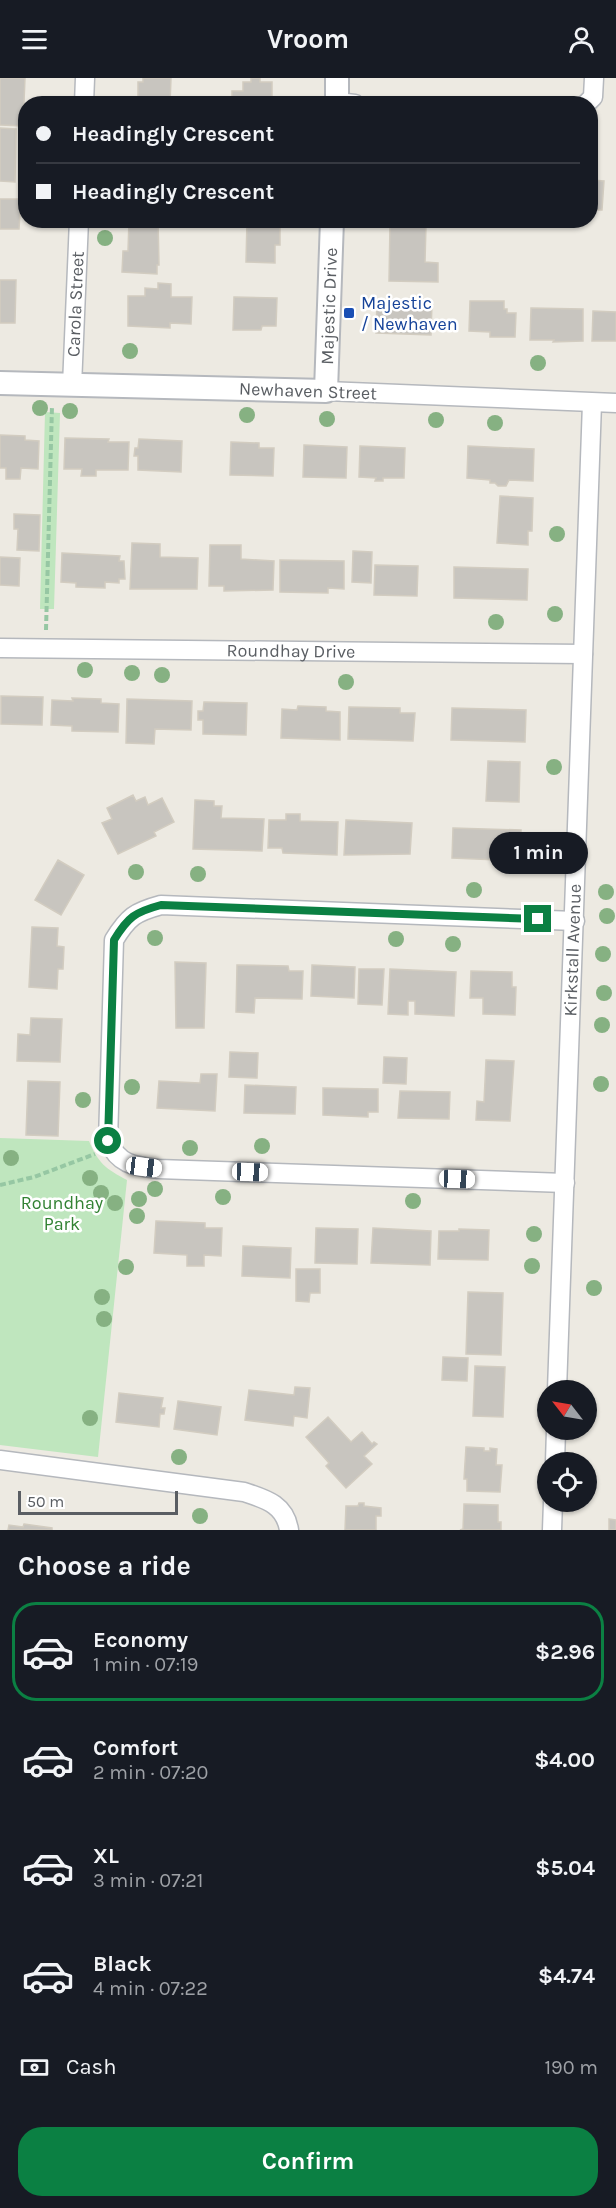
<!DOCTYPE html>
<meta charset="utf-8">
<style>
:root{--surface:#171b24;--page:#242831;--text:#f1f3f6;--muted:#9ea1a6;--line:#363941;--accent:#0b8043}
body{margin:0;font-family:Karla,sans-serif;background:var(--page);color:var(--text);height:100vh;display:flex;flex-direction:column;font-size:22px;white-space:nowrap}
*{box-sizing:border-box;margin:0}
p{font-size:20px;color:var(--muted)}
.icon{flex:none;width:33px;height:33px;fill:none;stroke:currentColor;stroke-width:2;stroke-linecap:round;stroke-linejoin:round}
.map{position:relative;height:1452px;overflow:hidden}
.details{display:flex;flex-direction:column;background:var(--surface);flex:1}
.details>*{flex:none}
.guide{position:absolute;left:18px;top:18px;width:580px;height:132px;border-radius:24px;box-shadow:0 2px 4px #0004;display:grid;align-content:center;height:132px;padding:0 18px;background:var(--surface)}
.needle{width:39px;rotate:301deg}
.fabs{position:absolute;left:537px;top:1302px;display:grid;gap:12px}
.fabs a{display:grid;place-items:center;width:60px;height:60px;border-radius:50%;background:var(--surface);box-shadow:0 2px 4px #0004;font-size:30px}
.scale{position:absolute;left:18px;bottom:15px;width:160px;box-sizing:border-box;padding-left:6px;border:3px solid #5a5e63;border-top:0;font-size:16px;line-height:21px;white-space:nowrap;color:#5a5e63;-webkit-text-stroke:4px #fff;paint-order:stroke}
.end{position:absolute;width:27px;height:27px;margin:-14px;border:8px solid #0b8043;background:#fff;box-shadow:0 0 0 3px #fff}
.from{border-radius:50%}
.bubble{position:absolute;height:42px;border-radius:21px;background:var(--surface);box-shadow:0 2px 4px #0004;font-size:20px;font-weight:700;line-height:42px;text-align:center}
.car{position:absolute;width:18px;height:36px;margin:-18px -9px;border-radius:8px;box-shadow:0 0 4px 2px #0007;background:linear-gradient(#fff 24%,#345 0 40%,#fff 0 76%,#345 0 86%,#fff 0)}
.guide b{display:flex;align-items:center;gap:21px;height:57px;font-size:22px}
.guide b+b{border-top:2px solid var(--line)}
.guide i{width:15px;height:15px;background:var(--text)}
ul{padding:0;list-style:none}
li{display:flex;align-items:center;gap:18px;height:99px;margin:0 12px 9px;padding:0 6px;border:3px solid transparent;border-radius:24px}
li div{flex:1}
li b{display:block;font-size:22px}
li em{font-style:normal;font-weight:700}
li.selected{border-color:var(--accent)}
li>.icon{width:54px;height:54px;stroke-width:1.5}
h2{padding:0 18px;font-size:27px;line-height:72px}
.pay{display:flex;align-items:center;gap:15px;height:66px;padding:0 18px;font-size:22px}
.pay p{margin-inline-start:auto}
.cta{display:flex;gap:12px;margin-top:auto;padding:12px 18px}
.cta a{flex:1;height:69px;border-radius:24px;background:var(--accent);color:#fff;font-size:24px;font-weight:700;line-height:69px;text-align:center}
header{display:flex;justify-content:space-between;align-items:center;height:78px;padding:0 18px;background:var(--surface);font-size:27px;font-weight:700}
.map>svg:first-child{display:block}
</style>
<header><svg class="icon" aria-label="menu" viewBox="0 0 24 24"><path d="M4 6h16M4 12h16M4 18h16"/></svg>Vroom<svg class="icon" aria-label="person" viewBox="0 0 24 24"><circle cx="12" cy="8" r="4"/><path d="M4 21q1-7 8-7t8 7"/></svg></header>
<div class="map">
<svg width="616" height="1452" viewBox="0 0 616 1452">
<rect width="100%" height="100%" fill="#edeae2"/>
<path fill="#bfe6be" d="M45 334 60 335 54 531H40Z
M0 1060 89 1063C98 1085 106 1091 127 1102L98 1379 0 1367Z"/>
<path fill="#c8c5bf" stroke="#d2ccc0" stroke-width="1.5" d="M0 0H25L23 48 0 47Z
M143 0H171L170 26H138V4H143Z
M251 0H260V4H272V24L282 26H232V13H243V4H251Z
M0 50 16 51 15 104 0 103Z
M591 102 604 103 602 132H591Z
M0 121H21L19 151H0Z
M129 142H158L159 187H157V196L122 194 123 173H128Z
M247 142H280V167H275V185L246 184Z
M390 147H426L425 184 438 185V204L389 203Z
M0 202H16L15 245H0Z
M158 205 171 206V219H192L191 246 170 245V250L128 248V218H145V210L158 211Z
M234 219 277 220 276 248H262L261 252H233Z
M377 223 432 224 431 257 376 255Z
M470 223H504V231H507V235H516L515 259H490V254L469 253Z
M531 230 583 231V263L553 264 554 262H530Z
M593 233 616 234V263H592Z
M0 357 25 358V362L39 363 38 391 21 390 20 401H6V390H0Z
M65 360 109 361 108 364H129L128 392H96V398H81L82 391H64Z
M139 361 182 363 181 394 138 392V378H134L135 370H138Z
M231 364 259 365V370H274L273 398 230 397Z
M304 367 347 369 346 400 303 399Z
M360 368 405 370 404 400H383V403H375L376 400 359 399Z
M468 368 534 371 533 403 509 402 506 408H498L495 405H490V402L467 400Z
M500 418 533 420 532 453H528V467L497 465Z
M14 436 40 437 39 473 17 472 18 451H14Z
M132 465 160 466V479L198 480 197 511H130Z
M210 467H241V481L274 483 273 512 224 513V508H209Z
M353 473 372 474 371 505 352 504Z
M62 475 120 478 119 483H124L125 501H119V505L105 504V510L76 509V505L61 504Z
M0 479 20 480 19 508 0 507Z
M280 482 344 483V511L328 510V515L280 514Z
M375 487 418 488 417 518 374 517Z
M454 489 528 491 527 522 454 520Z
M1 618 43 619 42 647 1 646Z
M72 620 101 621V625L119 626 118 654 72 653V648L51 647 52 622 73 623Z
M127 621 192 623 191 652 155 651 154 666 126 665Z
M204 624 247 625 246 657 203 656V642H198V633H203Z
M298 628 326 629V633L340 634V662L281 660 282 631 297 632Z
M349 629 400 630V635H415L413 663 348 661Z
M452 630 526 632 525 664 451 662Z
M488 683 520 684 519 724 486 723Z
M133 717 136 723 145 719 148 727 162 720 174 744 154 754 156 758 118 776 102 745 112 741 107 730Z
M195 722 214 723V728H222L221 740 264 741 262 773 193 771Z
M286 736H300V743L338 744 337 777 283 775 282 770H268L269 742H286Z
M346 742 412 745 410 776 344 777Z
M453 750 521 752 520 783 452 780Z
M58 782 84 797 61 837 35 822Z
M32 849 58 850 57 868 64 869 63 891H58L57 911 29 909Z
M175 884 206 885 204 950H176Z
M237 887 288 888 289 893H303L302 921 255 920 254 935 236 934Z
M312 887 355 889 354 920 311 918Z
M359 891H384L382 927 358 926Z
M390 891 456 894 454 938 415 936V923H408V937L388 936Z
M471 893 512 894V909H516L515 937 483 936V920H470Z
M31 940 62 941 60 984 17 983 18 956 30 957Z
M230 974 258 975 257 1000 229 999Z
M384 979 407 980 406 1006 383 1005Z
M486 982 514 983 510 1043 476 1042 477 1023 484 1024Z
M201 996H217L215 1033 157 1030 159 1003 200 1005Z
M28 1003 60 1004 58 1058 26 1057Z
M245 1007 296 1009 295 1036 244 1035Z
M323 1010 378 1011V1034H368V1039L323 1037Z
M400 1013 450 1014 449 1041 398 1040Z
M156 1143 205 1145V1150H222L221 1178 204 1177V1188H187V1177L154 1175Z
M316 1150 358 1151 357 1186 315 1185Z
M373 1150 431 1153 430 1187 371 1185Z
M459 1151 489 1152 488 1182 438 1181 439 1153H459Z
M243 1168 291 1170 290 1200 242 1198Z
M296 1191H320V1215H310L309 1224 296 1223Z
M468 1214 503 1215 501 1277 466 1276Z
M443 1279 468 1280 467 1303 442 1302Z
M475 1288 505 1289 503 1339 473 1338Z
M295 1309 310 1310 307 1340 294 1338 293 1348 245 1342 249 1312 294 1317Z
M119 1315 163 1320 161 1330H165L164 1336H160L159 1349 116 1344Z
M178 1323 221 1329 217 1357 174 1351Z
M328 1339 351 1364 362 1354 372 1366 374 1364 377 1366 364 1378 372 1386 346 1410 326 1388 329 1385 306 1359Z
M466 1369 484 1370V1373H490V1370L497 1371 496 1387H502L500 1414 467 1413V1401H464Z
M359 1425H364V1428L381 1430V1438H376V1452H345L346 1428H358Z
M464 1426 498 1427V1444H501V1452H460L463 1451Z
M609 1441 616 1442V1452H609Z
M24 1446 52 1450V1452H8L9 1447 23 1449Z"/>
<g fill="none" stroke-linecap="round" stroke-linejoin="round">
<defs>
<g id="minor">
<path d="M337 24 355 26"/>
<path d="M84 26 85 0"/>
<path d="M586 26 593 19 594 0"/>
<path id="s1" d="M72 308 79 142"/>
<path d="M326 313 616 325"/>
<path id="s2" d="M0 570 583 576"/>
<path d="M565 1105 158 1091C134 1088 119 1087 108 1063L114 862C128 839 135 834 161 827L575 843"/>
<path id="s3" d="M557 1312 592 325"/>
<path d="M0 1382 244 1414C265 1421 285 1426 289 1452"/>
<path d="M555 1384 556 1352"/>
<path d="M552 1452 553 1424"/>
</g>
<g id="tertiary">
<path d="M337 0V26"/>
<path id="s4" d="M0 305 326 313 332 142"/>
</g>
</defs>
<use href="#minor" stroke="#b5b8bd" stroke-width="21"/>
<use href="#tertiary" stroke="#b5b8bd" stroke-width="26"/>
<path stroke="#96c7a3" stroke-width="4" stroke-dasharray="6 3" stroke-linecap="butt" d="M46 552 52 328
M0 1107 34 1099 95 1076"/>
<use href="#minor" stroke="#fff" stroke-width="18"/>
<use href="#tertiary" stroke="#fff" stroke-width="22"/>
</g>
<g fill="#86b182">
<circle cx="105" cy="160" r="8"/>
<circle cx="130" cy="273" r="8"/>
<circle cx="538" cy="285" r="8"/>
<circle cx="40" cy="330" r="8"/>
<circle cx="70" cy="333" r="8"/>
<circle cx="247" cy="337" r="8"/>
<circle cx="327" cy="341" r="8"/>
<circle cx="436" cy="342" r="8"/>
<circle cx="495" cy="345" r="8"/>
<circle cx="557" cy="456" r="8"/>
<circle cx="555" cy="536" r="8"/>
<circle cx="496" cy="544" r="8"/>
<circle cx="85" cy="592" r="8"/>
<circle cx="132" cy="595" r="8"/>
<circle cx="162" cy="597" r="8"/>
<circle cx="346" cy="604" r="8"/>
<circle cx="554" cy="689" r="8"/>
<circle cx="557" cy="773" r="8"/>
<circle cx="136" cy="794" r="8"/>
<circle cx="198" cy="796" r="8"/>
<circle cx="474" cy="812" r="8"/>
<circle cx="606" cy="814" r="8"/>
<circle cx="607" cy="838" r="8"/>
<circle cx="155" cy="860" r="8"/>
<circle cx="396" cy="861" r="8"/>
<circle cx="453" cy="866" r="8"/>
<circle cx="603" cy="876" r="8"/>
<circle cx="604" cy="915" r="8"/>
<circle cx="602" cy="947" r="8"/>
<circle cx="601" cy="1006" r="8"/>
<circle cx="132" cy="1009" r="8"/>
<circle cx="83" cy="1022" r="8"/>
<circle cx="262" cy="1068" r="8"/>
<circle cx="190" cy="1070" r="8"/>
<circle cx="11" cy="1080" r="8"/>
<circle cx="90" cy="1100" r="8"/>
<circle cx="155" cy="1111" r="8"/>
<circle cx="101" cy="1115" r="8"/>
<circle cx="223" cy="1119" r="8"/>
<circle cx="139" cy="1121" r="8"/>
<circle cx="413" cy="1123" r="8"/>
<circle cx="115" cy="1125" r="8"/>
<circle cx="137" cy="1138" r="8"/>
<circle cx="534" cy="1156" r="8"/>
<circle cx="532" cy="1188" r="8"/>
<circle cx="126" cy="1189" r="8"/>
<circle cx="594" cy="1210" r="8"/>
<circle cx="102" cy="1219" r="8"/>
<circle cx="104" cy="1241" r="8"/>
<circle cx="90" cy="1340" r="8"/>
<circle cx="179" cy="1379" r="8"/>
<circle cx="200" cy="1438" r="8"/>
</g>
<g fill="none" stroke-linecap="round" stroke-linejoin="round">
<path stroke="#0b8043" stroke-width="8" d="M108 1063 114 862C128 839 135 834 161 827L538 841"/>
</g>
<rect fill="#1a4fb4" stroke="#fff" stroke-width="2" x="343" y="229" width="12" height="12" rx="3"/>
<g text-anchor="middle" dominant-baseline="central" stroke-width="5" stroke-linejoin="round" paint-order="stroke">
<g font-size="18" fill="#5a5e63" stroke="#fff">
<text stroke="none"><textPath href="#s1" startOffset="82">Carola Street</textPath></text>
<text stroke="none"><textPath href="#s4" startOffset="411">Majestic Drive</textPath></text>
<text transform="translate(308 313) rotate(2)">Newhaven Street</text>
<text stroke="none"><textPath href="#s2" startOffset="291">Roundhay Drive</textPath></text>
<text stroke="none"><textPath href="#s3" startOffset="440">Kirkstall Avenue</textPath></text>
</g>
<g font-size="18" fill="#164399" stroke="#fff" text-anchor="start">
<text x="361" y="225">Majestic<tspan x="361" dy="21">/ Newhaven</tspan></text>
</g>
<g font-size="18" fill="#328233" stroke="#fff">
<text x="62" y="1125">Roundhay<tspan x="62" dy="21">Park</tspan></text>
</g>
</g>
</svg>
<div class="fabs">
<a><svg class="needle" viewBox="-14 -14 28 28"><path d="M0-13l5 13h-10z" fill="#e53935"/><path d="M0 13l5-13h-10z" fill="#9ea1a6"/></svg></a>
<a><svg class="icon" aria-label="locate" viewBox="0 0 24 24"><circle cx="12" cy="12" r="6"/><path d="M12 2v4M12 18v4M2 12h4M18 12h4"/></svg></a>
</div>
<div class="scale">50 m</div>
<i class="end from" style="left:108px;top:1063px"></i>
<i class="end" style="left:538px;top:841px"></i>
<div class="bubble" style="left:489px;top:754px;width:99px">1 min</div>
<i class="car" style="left:144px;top:1089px;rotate:97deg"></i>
<i class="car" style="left:250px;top:1094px;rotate:92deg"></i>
<i class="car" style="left:457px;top:1101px;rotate:92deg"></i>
<div class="guide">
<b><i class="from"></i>Headingly Crescent</b>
<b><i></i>Headingly Crescent</b>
</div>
</div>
<section class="details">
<h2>Choose a ride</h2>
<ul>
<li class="selected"><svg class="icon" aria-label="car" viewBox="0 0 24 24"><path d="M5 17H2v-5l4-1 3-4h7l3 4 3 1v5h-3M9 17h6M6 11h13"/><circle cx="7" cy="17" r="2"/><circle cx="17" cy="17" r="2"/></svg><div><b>Economy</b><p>1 min · 07:19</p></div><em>$2.96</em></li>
<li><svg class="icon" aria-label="car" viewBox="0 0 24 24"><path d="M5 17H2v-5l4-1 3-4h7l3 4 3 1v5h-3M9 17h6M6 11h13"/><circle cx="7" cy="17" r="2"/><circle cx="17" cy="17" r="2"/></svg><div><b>Comfort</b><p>2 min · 07:20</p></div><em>$4.00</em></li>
<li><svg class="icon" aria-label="car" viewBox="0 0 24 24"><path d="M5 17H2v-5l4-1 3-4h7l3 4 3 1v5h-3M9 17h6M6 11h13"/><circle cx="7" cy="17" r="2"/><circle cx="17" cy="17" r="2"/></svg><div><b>XL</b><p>3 min · 07:21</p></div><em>$5.04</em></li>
<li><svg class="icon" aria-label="car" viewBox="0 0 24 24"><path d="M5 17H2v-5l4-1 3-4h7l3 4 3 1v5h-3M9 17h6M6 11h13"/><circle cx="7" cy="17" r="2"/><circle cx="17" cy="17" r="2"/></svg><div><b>Black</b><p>4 min · 07:22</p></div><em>$4.74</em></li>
</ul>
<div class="pay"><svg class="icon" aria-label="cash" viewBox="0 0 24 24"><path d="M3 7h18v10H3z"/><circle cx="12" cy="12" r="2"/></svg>Cash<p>190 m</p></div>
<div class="cta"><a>Confirm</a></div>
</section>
